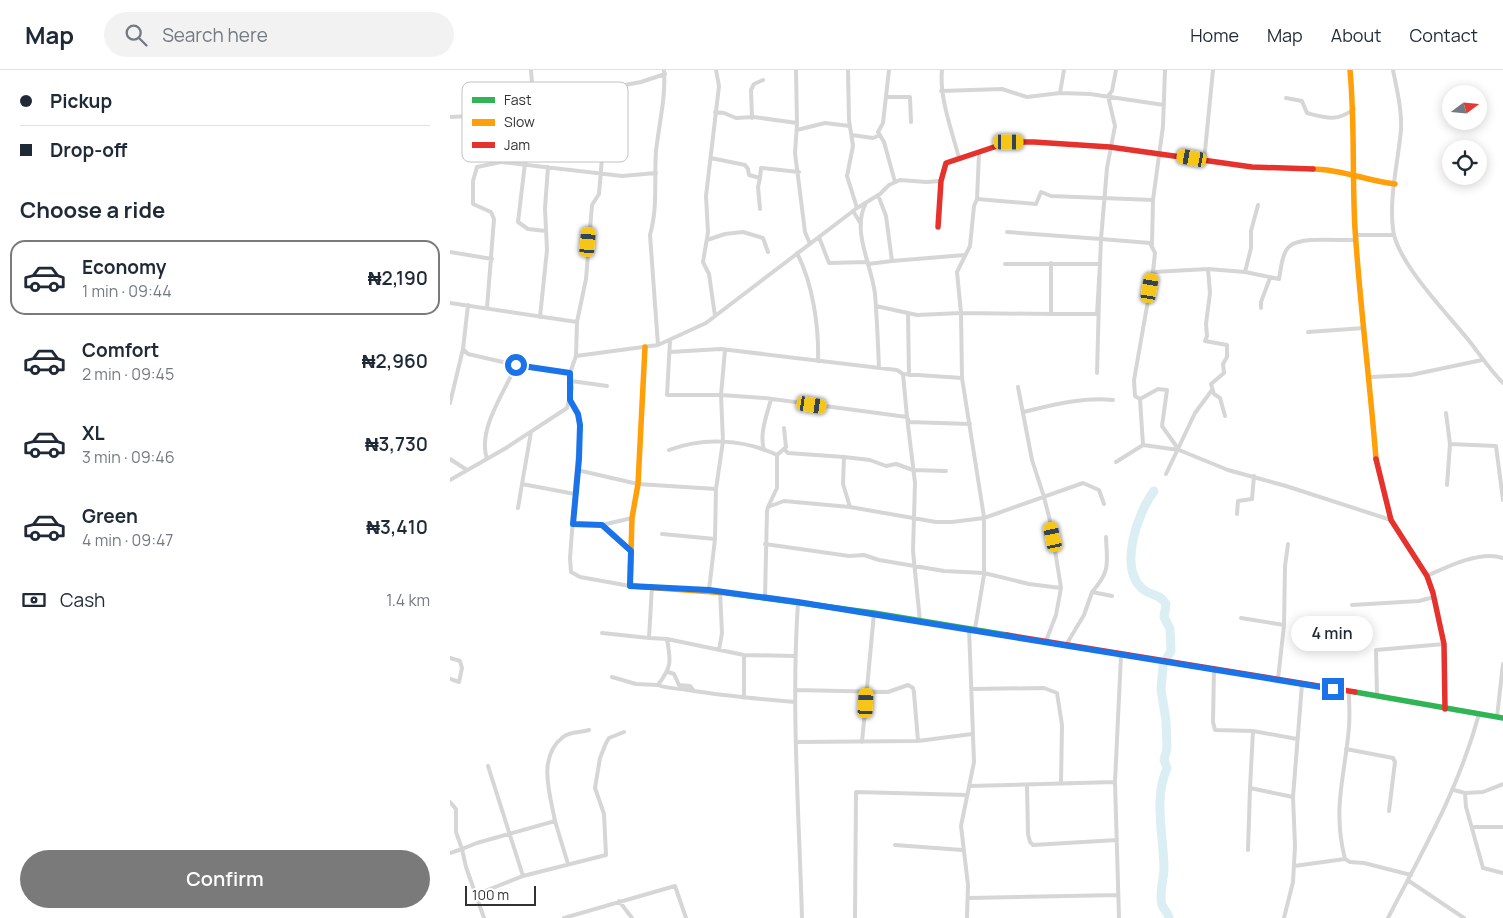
<!DOCTYPE html>
<meta charset="utf-8">
<style>
:root{--surface:#fff;--page:#f2f2f3;--text:#1f2937;--muted:#747a83;--line:#e0e1e3;--accent:#7a7a7a}
body{margin:0;font-family:Manrope,sans-serif;background:var(--page);color:var(--text);height:100vh;display:flex;flex-direction:column;font-size:19px;white-space:nowrap}
*{box-sizing:border-box;margin:0}
p{font-size:16px;color:var(--muted)}
.icon{flex:none;width:28px;height:28px;fill:none;stroke:currentColor;stroke-width:2;stroke-linecap:round;stroke-linejoin:round}
.map{position:relative;flex:1;overflow:hidden}
.sheet{display:flex;flex-direction:column;background:var(--surface);width:450px}
.sheet>*{flex:none}
.banner{display:grid;align-content:center;height:110px;padding:0 20px;background:var(--surface)}
.needle{width:32px;rotate:74deg}
.controls{position:absolute;left:992px;top:15px;display:grid;gap:10px}
.controls a{display:grid;place-items:center;width:45px;height:45px;border-radius:50%;background:var(--surface);box-shadow:0 2px 12px #0003;font-size:25px}
.scale{position:absolute;left:15px;bottom:12px;width:71px;box-sizing:border-box;padding-left:5px;border:2px solid #323232;border-top:0;font-size:14px;line-height:18px;white-space:nowrap;color:#323232;-webkit-text-stroke:4px #fff;paint-order:stroke}
.end{position:absolute;width:22px;height:22px;margin:-11px;border:6px solid #1a73e8;background:#fff;box-shadow:0 0 0 2px #fff}
.from{border-radius:50%}
.bubble{position:absolute;height:35px;border-radius:18px;background:var(--surface);box-shadow:0 2px 12px #0003;font-size:16px;font-weight:600;line-height:35px;text-align:center}
.car{position:absolute;width:15px;height:30px;margin:-15px -8px;border-radius:6px;box-shadow:0 0 4px 1px #0007;background:linear-gradient(#f5c518 24%,#345 0 40%,#f5c518 0 76%,#345 0 86%,#f5c518 0)}
.banner b{display:flex;align-items:center;gap:18px;height:48px;font-size:19px}
.banner b+b{border-top:1px solid var(--line)}
.banner i{width:12px;height:12px;background:var(--text)}
ul{padding:0;list-style:none}
li{display:flex;align-items:center;gap:15px;height:75px;margin:0 10px 8px;padding:0 10px;border:2px solid transparent;border-radius:15px}
li div{flex:1}
li b{display:block;font-size:19px}
li em{font-style:normal;font-weight:600}
li.selected{border-color:var(--accent)}
li>.icon{width:45px;height:45px;stroke-width:1.5}
h2{padding:0 20px;font-size:22px;line-height:60px}
.pay{display:flex;align-items:center;gap:12px;height:55px;padding:0 20px;font-size:19px}
.pay p{margin-inline-start:auto}
.button{display:flex;gap:10px;margin-top:auto;padding:10px 20px}
.button a{flex:1;height:58px;border-radius:30px;background:var(--accent);color:#fff;font-size:20px;font-weight:600;line-height:58px;text-align:center}
header{display:flex;align-items:center;gap:30px;box-sizing:border-box;height:70px;padding:0 25px;background:var(--surface);border-bottom:1px solid var(--line)}
header strong{font-size:24px}
nav{display:flex;gap:28px;margin-inline-start:auto;font-size:18px}
.search{width:350px;height:45px;background:var(--page);display:flex;align-items:center;gap:12px;box-sizing:border-box;padding:0 18px;border-radius:28px;color:var(--muted);font-size:19px}
main{display:flex;flex:1;min-height:0}
.map>svg:first-child{display:block}
</style>
<header>
<strong>Map</strong>
<div class="search"><svg class="icon" aria-label="search" viewBox="0 0 24 24"><circle cx="10" cy="10" r="6"/><path d="M15 15l6 6"/></svg>Search here</div>
<nav><a>Home</a><a>Map</a><a>About</a><a>Contact</a></nav>
</header>
<main>
<section class="sheet">
<div class="banner">
<b><i class="from"></i>Pickup</b>
<b><i></i>Drop-off</b>
</div>
<h2>Choose a ride</h2>
<ul>
<li class="selected"><svg class="icon" aria-label="car" viewBox="0 0 24 24"><path d="M5 17H2v-5l4-1 3-4h7l3 4 3 1v5h-3M9 17h6M6 11h13"/><circle cx="7" cy="17" r="2"/><circle cx="17" cy="17" r="2"/></svg><div><b>Economy</b><p>1 min · 09:44</p></div><em>₦2,190</em></li>
<li><svg class="icon" aria-label="car" viewBox="0 0 24 24"><path d="M5 17H2v-5l4-1 3-4h7l3 4 3 1v5h-3M9 17h6M6 11h13"/><circle cx="7" cy="17" r="2"/><circle cx="17" cy="17" r="2"/></svg><div><b>Comfort</b><p>2 min · 09:45</p></div><em>₦2,960</em></li>
<li><svg class="icon" aria-label="car" viewBox="0 0 24 24"><path d="M5 17H2v-5l4-1 3-4h7l3 4 3 1v5h-3M9 17h6M6 11h13"/><circle cx="7" cy="17" r="2"/><circle cx="17" cy="17" r="2"/></svg><div><b>XL</b><p>3 min · 09:46</p></div><em>₦3,730</em></li>
<li><svg class="icon" aria-label="car" viewBox="0 0 24 24"><path d="M5 17H2v-5l4-1 3-4h7l3 4 3 1v5h-3M9 17h6M6 11h13"/><circle cx="7" cy="17" r="2"/><circle cx="17" cy="17" r="2"/></svg><div><b>Green</b><p>4 min · 09:47</p></div><em>₦3,410</em></li>
</ul>
<div class="pay"><svg class="icon" aria-label="cash" viewBox="0 0 24 24"><path d="M3 7h18v10H3z"/><circle cx="12" cy="12" r="2"/></svg>Cash<p>1.4 km</p></div>
<div class="button"><a>Confirm</a></div>
</section>
<div class="map">
<svg width="1053" height="848" viewBox="0 0 1053 848">
<rect width="100%" height="100%" fill="#fff"/>
<g fill="none" stroke-linecap="round" stroke-linejoin="round">
<path stroke="#dbeef4" stroke-width="9" d="M704 421C688 442 667 499 694 520 702 526 710 524 716 534L714 547 720 559 721 581 717 588
M713 596 711 619 716 651 717 678 714 690 717 698C703 730 714 766 714 800 713 811 709 825 712 835 714 840 718 842 719 848"/>
<path stroke="#d6d6d6" stroke-width="4" d="M81 0 85 51
M346 0 347 54 345 83 355 162 360 174
M398 0 399 50 403 76 397 106 407 138
M439 0 433 53 428 62 434 72 445 112
M492 0C489 27 502 61 509 88
M943 0C947 20 952 40 951 60 948 92 939 127 943 159 946 192 999 245 1020 272 1031 286 1040 300 1053 313
M491 21 552 19 577 27 610 23 640 24 714 35
M610 23 614 0
M437 27H460L461 52
M836 28 852 31 857 43C876 48 887 52 904 39
M265 42 274 43 286 48 304 47 347 53
M0 47 41 45 80 51
M302 48 301 20 304 14 313 10
M347 60 375 53 400 56
M402 65 423 68 430 65
M261 88 295 95 298 99 299 105 310 108 311 98 349 102
M754 91 763 0
M310 108 308 117 310 139
M428 125 436 146 442 191 515 185
M527 129 529 83
M416 133C401 160 422 196 425 224 427 248 428 273 429 298
M403 141 411 154
M96 161 78 159 68 152 80 51 116 49
M557 162 651 169 657 98 665 56 658 26 662 21 666 0
M906 165H944
M369 167 379 193 418 192
M257 170 275 164 293 162 313 168 318 182
M702 175 703 130 713 56 715 0
M0 182 42 189
M347 183C363 214 369 257 368 291
M418 194 442 191
M555 194H650L651 169 700 173 705 183 703 202 758 199 795 202 829 209C831 199 832 182 840 176 851 166 891 171 906 170
M758 199 760 223 756 254 757 266 755 271 777 275V287L773 294 774 303 761 314 764 324 770 328 775 346
M703 202 684 310 685 326 690 329 693 375 729 380
M795 202 801 178V161L808 135
M0 233 127 252
M426 236 467 245 511 243 507 202 520 176 524 136 527 129 586 134 591 122 601 126 703 130
M37 238 44 149 41 142 23 134V111L27 97 51 92 172 106 206 103
M811 238V232L820 208
M458 244 459 305
M601 244H647L650 194 647 303
M265 246 259 204 253 192 258 162 256 126 269 16 266 0
M90 247 97 180 95 138 98 97
M858 262 914 258
M220 271 217 325H271L273 371 266 419 265 469 259 520
M208 275 200 165C208 137 204 109 206 81 209 54 216 27 214 0
M13 279 18 284 66 295 120 303
M275 280 271 325 315 328 457 347 453 304
M220 282 271 279 447 300 453 304 512 308 511 243 601 244V193
M126 286 208 275 256 253 407 138 430 124 439 115 450 110 476 112 491 111
M920 307 961 305 1032 290
M512 308 534 447V505L525 559
M121 311 157 316
M568 317 582 390 594 427 601 455 611 518 606 545 596 571
M690 329 708 319 717 320 712 356 729 380 778 400 836 416 941 450
M120 330 128 344 130 355 120 488 121 502 130 507 180 516
M0 333 13 279 18 235
M573 342C603 335 632 327 663 330
M996 343 1000 374 997 415
M457 347 465 413 463 481 470 551
M458 349 459 352 520 354
M81 362 72 414 125 424
M1000 374 1046 376 1053 430
M219 380C253 367 294 369 327 385V418L318 437
M314 380C309 364 317 345 321 329
M335 380 338 383 394 387 393 414 400 437
M327 385 336 377 334 358
M394 387 420 390 436 396 446 394 463 400 496 401
M0 389 17 400
M37 389C27 359 55 322 66 295
M666 392 693 375
M127 400 188 414 266 419
M716 404 745 343 762 320
M0 410 56 378 117 338 122 318 120 303 126 286 127 252 136 209 142 135 149 124 152 88 160 73 159 50 166 30 164 17 191 12 215 4
M68 438 72 414
M787 444 788 431 802 429 804 406
M123 454 152 455 182 448
M152 455 181 481
M212 464 265 469
M315 474 399 486 414 485 429 490 494 501 534 503 579 514 611 518
M977 506C996 497 1031 480 1053 488
M202 516 199 568 217 569 294 585 345 586
M642 522C661 501 657 493 656 467
M315 527 317 441 318 437 334 431 400 437 486 452H502L534 448 633 413 649 420 654 434
M348 532C341 637 349 743 352 848
M902 535 969 531 984 527
M791 548 834 555
M152 563 199 568
M616 575 634 545 642 522 662 526
M269 580 272 563 270 521
M0 588 10 591 12 598 9 612 0 609
M764 598 763 652 765 660 803 661 847 669
M218 602 224 604 229 615 240 616 244 621
M162 607 186 614 208 615C222 596 221 592 217 569
M828 609 834 555 835 496 838 474
M208 615C218 619 227 618 238 620 274 626 309 629 345 632
M522 619 594 618 607 623 612 655 611 712
M345 620 438 622 458 615 463 618 464 623 468 671
M927 626 926 580 994 574
M294 628V585
M1047 647 1053 594
M803 661 800 718 843 727
M346 672 468 671 522 664
M412 672 424 543
M896 679 943 688 945 692 939 741
M38 696 73 806
M577 715 578 764 580 772 583 775 667 770
M520 716 665 712
M1004 720 1015 723 1016 737 1033 798 1053 803
M1015 723 1033 722 1053 714
M0 732 6 739V762L12 779 0 783
M105 751 118 794
M1022 757H1053
M445 775 512 780
M798 780 800 718
M895 789C882 738 895 706 899 657 900 645 899 633 899 622
M844 796 895 789 900 792 914 793 961 805
M959 811 1014 848
M25 825 73 806 156 785 154 744 145 718 150 688 156 673 159 668 174 662
M518 828 668 825
M169 831 182 848
M34 848 16 797 12 779 27 773 105 751C100 724 87 687 113 667 121 661 130 663 139 660
M114 848 225 816 236 848
M405 848 406 722 517 725
M517 848 518 815 511 756 524 692 519 558
M669 848 665 712 671 585
M834 848 843 812 845 776 843 727 852 614
M938 848C974 778 1008 721 1029 644"/>
<path stroke="#30b455" stroke-width="5.5" d="M277 523 424 543 557 565
M905 622 1053 648"/>
<path stroke="#ff9f0a" stroke-width="5.5" d="M900 0C905 53 902 106 905 159 910 236 920 312 926 389
M863 99C891 99 917 111 945 114
M195 277 188 414 182 448 180 516 277 523"/>
<path stroke="#e5322d" stroke-width="5.5" d="M488 157 491 111 496 93 559 72H584L660 77 802 97 863 99
M926 389 941 450 977 506 983 523 994 574 995 639
M557 565 905 622"/>
</g>
<g fill="none" stroke-linecap="round" stroke-linejoin="round">
<path stroke="#1a73e8" stroke-width="6" d="M66 295 120 303V330L128 344 130 355 129 389 123 454 152 455 181 481 180 516 259 520 348 532 883 619"/>
</g>
<rect x="12" y="12" width="166" height="80" rx="8" fill="#fff" stroke="#c2c2c2" stroke-width="1"/>
<rect x="22" y="27" width="23" height="6" fill="#30b455"/>
<rect x="22" y="49" width="23" height="7" fill="#ff9f0a"/>
<rect x="22" y="72" width="23" height="6" fill="#e5322d"/>
<g font-size="14" fill="#323232">
<text x="54" y="35">Fast</text>
<text x="54" y="57">Slow</text>
<text x="54" y="80">Jam</text>
</g>
</svg>
<div class="controls">
<a><svg class="needle" viewBox="-14 -14 28 28"><path d="M0-13l5 13h-10z" fill="#e53935"/><path d="M0 13l5-13h-10z" fill="#747a83"/></svg></a>
<a><svg class="icon" aria-label="locate" viewBox="0 0 24 24"><circle cx="12" cy="12" r="6"/><path d="M12 2v4M12 18v4M2 12h4M18 12h4"/></svg></a>
</div>
<div class="scale">100 m</div>
<i class="end from" style="left:66px;top:295px"></i>
<i class="end" style="left:883px;top:619px"></i>
<div class="bubble" style="left:841px;top:546px;width:82px">4 min</div>
<i class="car" style="left:559px;top:72px;rotate:90deg"></i>
<i class="car" style="left:742px;top:88px;rotate:280deg"></i>
<i class="car" style="left:138px;top:172px;rotate:5deg"></i>
<i class="car" style="left:700px;top:218px;rotate:10deg"></i>
<i class="car" style="left:362px;top:335px;rotate:99deg"></i>
<i class="car" style="left:603px;top:467px;rotate:348deg"></i>
<i class="car" style="left:416px;top:633px;rotate:3deg"></i>
</div>
</main>
